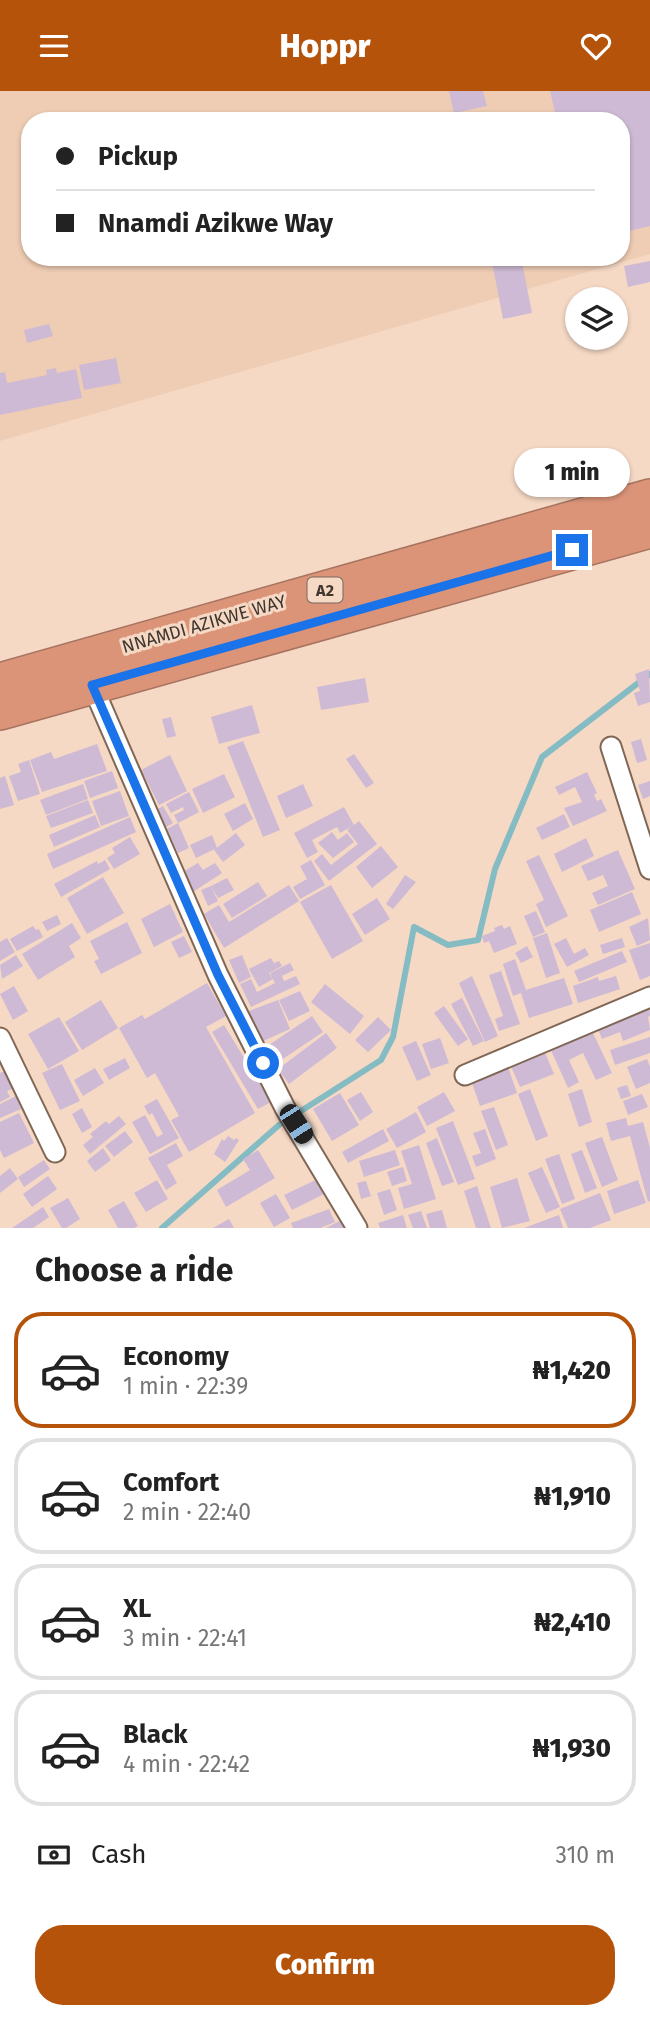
<!DOCTYPE html>
<meta charset="utf-8">
<style>
:root{--surface:#fff;--page:#f6f6f6;--text:#222;--muted:#767676;--line:#e0e0e0;--accent:#b45309}
body{margin:0;font-family:"Fira Sans",sans-serif;background:var(--page);color:var(--text);height:100vh;display:flex;flex-direction:column;font-size:26px;white-space:nowrap}
*{box-sizing:border-box;margin:0}
p{font-size:23px;color:var(--muted)}
.icon{flex:none;width:38px;height:38px;fill:none;stroke:currentColor;stroke-width:2;stroke-linecap:round;stroke-linejoin:round}
.map{position:relative;height:1137px;overflow:hidden}
.sheet{display:flex;flex-direction:column;background:var(--surface);flex:1}
.sheet>*{flex:none}
.banner{position:absolute;left:21px;top:21px;width:609px;height:154px;border-radius:28px;box-shadow:0 2px 5px #0004;display:grid;align-content:center;height:154px;padding:0 35px;background:var(--surface)}
.fabs{position:absolute;left:565px;top:196px;display:grid;gap:14px}
.fabs a{display:grid;place-items:center;width:63px;height:63px;border-radius:50%;background:var(--surface);box-shadow:0 2px 5px #0004;font-size:35px}
.end{position:absolute;width:32px;height:32px;margin:-16px;border:9px solid #1a73e8;background:#fff;box-shadow:0 0 0 4px #fff}
.from{border-radius:50%}
.bubble{position:absolute;height:49px;border-radius:24px;background:var(--surface);box-shadow:0 2px 5px #0004;font-size:23px;font-weight:800;line-height:49px;text-align:center}
.car{position:absolute;width:21px;height:42px;margin:-21px -10px;border-radius:9px;box-shadow:0 0 5px 2px #0007;background:linear-gradient(#222 24%,#8ab4d8 0 40%,#222 0 76%,#8ab4d8 0 86%,#222 0)}
.banner b{display:flex;align-items:center;gap:24px;height:66px;font-size:26px}
.banner b+b{border-top:2px solid var(--line)}
.banner i{width:18px;height:18px;background:var(--text)}
ul{padding:0;list-style:none}
li{display:flex;align-items:center;gap:21px;height:116px;margin:0 14px 10px;padding:0 21px;border:4px solid var(--line);border-radius:28px}
li div{flex:1}
li b{display:block;font-size:26px}
li em{font-style:normal;font-weight:800}
li.on{border-color:var(--accent)}
li>.icon{width:63px;height:63px;stroke-width:1.5}
h2{padding:0 35px;font-size:32px;line-height:84px}
.pay{display:flex;align-items:center;gap:18px;height:77px;padding:0 35px;font-size:26px}
.pay p{margin-inline-start:auto}
.action{display:flex;gap:14px;margin-top:auto;padding:14px 35px}
.action a{flex:1;height:80px;border-radius:28px;background:var(--accent);color:#fff;font-size:28px;font-weight:800;line-height:80px;text-align:center}
header{display:flex;justify-content:space-between;align-items:center;height:91px;padding:0 35px;background:var(--accent);color:#fff;font-size:32px;font-weight:800}
.map>svg:first-child{display:block}
</style>
<header><svg class="icon" aria-label="menu" viewBox="0 0 24 24"><path d="M4 6h16M4 12h16M4 18h16"/></svg>Hoppr<svg class="icon" aria-label="heart" viewBox="0 0 24 24"><path d="M12 20l-8-8c-3-5 5-10 8-4 3-6 11-1 8 4z"/></svg></header>
<div class="map">
<svg width="650" height="1137" viewBox="0 0 650 1137">
<rect width="100%" height="100%" fill="#f5d9c5"/>
<path fill="#efcdb4" fill-rule="evenodd" d="M0 0H650V163L0 350ZM30 30H621V166H30Z"/>
<g fill="none" stroke-linecap="round" stroke-linejoin="round">
<path stroke="#85bcc3" stroke-width="6" d="M162 1137 279 1034 381 969 393 946 414 836 448 854 478 849 495 778 542 666 650 583"/>
</g>
<path fill="#cebad4" d="M449 0H483L487 15 454 22Z
M550 0H650V135L621 142V30H557Z
M491 166H521L532 222 503 228Z
M650 170V191L628 196 624 175Z
M49 233 53 245 27 252 24 239Z
M116 267 121 292 84 299 79 274Z
M56 277 57 282 76 278 82 307 0 324V282L5 281 7 292 47 284 46 279Z
M649 578 650 611 638 615 634 602 640 600 635 583Z
M365 587 369 611 321 619 317 596Z
M252 614 260 642 219 653 211 626Z
M171 626 176 645 167 647 162 628Z
M641 648 647 669 637 672 631 651Z
M243 650 280 739 263 746 227 656Z
M97 653 107 680 42 701 30 669 51 661 54 668Z
M354 663 374 692 366 697 346 668Z
M170 664 187 700 159 714 141 679Z
M29 669 40 703 18 710 9 685 21 681 18 673Z
M112 680 118 697 90 707 84 690Z
M587 681 597 702 594 704 597 710 601 708 607 720 573 735 564 717 582 711 575 696 559 704 555 696Z
M224 683 235 706 203 722 192 698Z
M5 685 14 714 0 718V687Z
M650 690V705L643 708 638 694Z
M83 693 88 708 46 724 40 709Z
M303 693 313 715 286 727 277 705Z
M120 700 129 725 101 735 92 710Z
M189 701 199 721 178 732 174 724 184 719 183 716 171 722 166 713Z
M88 709 93 722 51 737 46 725Z
M245 712 253 728 233 740 224 723Z
M163 715 173 732 163 738 153 721Z
M344 716 354 734 359 730 377 753 329 790 314 770 322 763 331 774 358 753 347 739 352 735 340 742 337 736 312 749 318 761 307 767 294 742Z
M564 723 570 736 542 749 536 737Z
M95 724 100 736 54 756 49 744Z
M130 726 136 741 53 778 47 763Z
M178 732 189 757 178 762 167 738Z
M332 741 338 749 347 742 354 751 333 767 318 752Z
M236 742 245 754 223 771 214 759Z
M212 744 217 757 196 767 190 754Z
M130 746 140 763 114 778 107 767 115 762 112 757Z
M586 747 594 765 562 781 554 763Z
M381 755 398 776 372 797 356 776Z
M618 759 635 798 598 814 592 802 608 795 603 784 588 790 581 775Z
M539 764 568 825 546 836 536 813 544 809 526 770Z
M105 769 110 778 61 806 54 793 97 770 98 773Z
M311 769 325 794 300 808 293 796 307 788 300 775Z
M198 772 203 779 215 772 222 782 193 801 181 782Z
M405 784 416 791 393 818 386 813Z
M103 786 124 822 87 843 67 807Z
M227 787 234 799 218 807 211 795Z
M258 791 267 805 232 827 223 813Z
M289 794 299 810 224 857 204 823 219 814 229 831Z
M331 794 363 850 332 868 300 811Z
M211 795 218 810 208 815 201 799Z
M632 801 641 823 599 841 590 819Z
M377 807 390 828 365 844 352 823Z
M170 813 183 841 154 856 141 828Z
M536 820 545 841 533 846 524 825Z
M57 824 61 833 47 840 42 831Z
M648 827 650 849 637 855 629 836Z
M127 831 142 862 101 883 94 870 99 868 90 850Z
M72 832 81 847 69 855 75 866 38 889 22 863Z
M502 834 504 838 510 835 517 853 494 862 489 850 484 852 482 845 495 840 494 837Z
M33 835 36 839 39 838 43 846 17 860 10 848Z
M547 842 560 882 546 887 533 847Z
M184 845 192 861 179 867 171 851Z
M7 847 15 861 0 870V851Z
M566 847 574 863 585 857 589 864 567 876 554 853Z
M622 847 625 856 603 863 600 854Z
M650 852V885L640 889 629 859Z
M527 855 533 866 521 872 515 862Z
M622 860 627 871 579 891 574 880Z
M16 864 23 875 2 888 0 874Z
M242 864 251 886 239 892 229 869Z
M271 867 274 872 279 870 282 875 269 882 273 888 259 896 249 878Z
M515 868 526 899 564 887 573 913 529 927 521 902 513 905 503 873Z
M290 872 294 879 282 885 284 890 296 885 300 893 251 916 240 893 251 888 257 901 275 892 270 882Z
M501 880 520 933 499 940 495 928 503 925 489 884Z
M472 885 498 945 485 951 459 892Z
M616 885 620 898 578 912 573 895 598 886 599 890Z
M207 892 226 925 206 936 255 1022 189 1061 171 1029 179 1025 155 982 147 987 119 937 142 924 145 928Z
M325 893 364 925 350 943 311 911Z
M14 895 28 920 13 929 0 903Z
M300 900 310 920 289 930 279 909Z
M462 907 484 950 473 955 451 913Z
M101 909 118 937 82 959 65 931Z
M278 909 290 938 261 951 249 920Z
M647 913 650 921V925L648 926 650 939 623 950 620 941 602 948 596 933Z
M444 915 468 948 458 955 434 922Z
M312 925 323 941 274 974 263 958Z
M59 926 79 960 48 978 28 943Z
M378 926 391 939 368 961 355 949Z
M224 934 271 1011 258 1018 212 941Z
M591 938 612 982 596 989 583 962 569 969 579 991 568 997 550 957Z
M326 942 337 957 289 993 278 978Z
M650 946V962L615 974 610 959Z
M440 947 449 972 431 978 422 953Z
M416 950 431 984 417 990 402 956Z
M543 957 554 983 520 996 509 971Z
M125 967 130 977 109 989 103 978Z
M647 968 650 976V992L636 998 627 976Z
M62 973 80 1010 60 1019 42 982Z
M508 976 517 1002 480 1015 471 989Z
M95 977 104 992 83 1005 74 989Z
M7 979 15 997 7 1000 10 1006 0 1011V982Z
M627 994 631 1005 621 1008 617 997Z
M530 998 548 1045 536 1050 518 1003Z
M582 998 592 1031 579 1036 568 1003Z
M361 1001 373 1021 360 1030 347 1009Z
M444 1001 455 1020 427 1035 417 1016Z
M340 1002 359 1034 332 1050 313 1018Z
M642 1003 648 1016 628 1024 623 1010Z
M16 1005 21 1018 0 1027V1013Z
M157 1008 179 1047 150 1063 132 1031 145 1024 157 1046 163 1043 152 1022 149 1024 144 1015Z
M494 1016 508 1054 496 1059 481 1020Z
M82 1017 92 1036 82 1042 72 1023Z
M416 1021 426 1041 397 1057 386 1038Z
M19 1022 34 1052 4 1067 0 1059V1031Z
M119 1025 126 1033 90 1063 83 1054 93 1046 90 1043 106 1030 109 1033Z
M626 1027 628 1035 643 1031 650 1057V1110L648 1111 630 1045 611 1050 606 1032Z
M453 1030 475 1088 458 1094 436 1037Z
M383 1038 389 1050 348 1072 342 1061Z
M485 1038 496 1068 476 1076 472 1065 481 1062 473 1042Z
M125 1040 133 1051 114 1066 105 1055Z
M228 1045 234 1049 236 1047 239 1049 225 1071 214 1063 222 1048 224 1050Z
M602 1046 618 1089 602 1096 585 1052Z
M437 1047 454 1091 442 1095 426 1052Z
M176 1052 183 1065 167 1074 177 1092 166 1099 148 1067Z
M419 1054 436 1108 404 1118 398 1097 412 1093 401 1060Z
M103 1057 111 1069 95 1081 87 1070Z
M258 1059 275 1087 226 1116 217 1099 250 1079 243 1068Z
M395 1059 400 1074 364 1086 359 1070Z
M582 1059 597 1097 585 1102 571 1063Z
M559 1063 575 1108 562 1113 545 1068Z
M44 1069 50 1078 24 1096 18 1086Z
M403 1076 407 1090 392 1095 387 1081Z
M542 1076 560 1116 546 1122 528 1082Z
M10 1077 18 1088 0 1102V1085Z
M48 1085 57 1098 32 1116 23 1103Z
M320 1087 328 1101 292 1119 284 1104Z
M517 1087 530 1130 502 1137 490 1096Z
M157 1089 168 1108 146 1121 134 1102Z
M638 1089 646 1112 614 1123 607 1100Z
M366 1090 371 1105 361 1108 357 1092Z
M477 1095 491 1137H476L464 1100Z
M390 1098 397 1119 384 1124 377 1102Z
M600 1102 611 1129 590 1137H568L560 1118Z
M276 1103 290 1127 274 1136 260 1112Z
M68 1107 80 1128 66 1137H62L50 1117Z
M124 1110 138 1135 134 1137H118L108 1119Z
M43 1116 49 1126 33 1137H12Z
M329 1118 335 1131 320 1137H293L291 1132Z
M442 1119 447 1137H430L426 1123Z
M421 1120 427 1137H413L408 1124Z
M403 1124 407 1137H380L378 1132Z
M559 1124 563 1137H524Z
M349 1125 355 1137H326Z
M229 1128 234 1137H213Z"/>
<g fill="none" stroke-linecap="round" stroke-linejoin="round">
<defs>
<path id="street" d="M92 594 218 884 285 1017 357 1137
M611 656 650 778
M0 947 55 1061
M465 984 650 906"/>
<path id="highway" d="M0 591 650 407
M0 620 650 438"/>
</defs>
<use href="#street" stroke="#806755" stroke-width="23"/>
<use href="#highway" stroke="#a6735f" stroke-width="40"/>
<use href="#street" stroke="#fff" stroke-width="19"/>
<use href="#highway" stroke="#dc9479" stroke-width="37"/>
</g>
<g fill="none" stroke-linecap="round" stroke-linejoin="round">
<path stroke="#1a73e8" stroke-width="9" d="M263 972 218 884 92 594 572 459"/>
</g>
<g text-anchor="middle" dominant-baseline="central" stroke-width="6" stroke-linejoin="round" paint-order="stroke">
<rect fill="#f5d9c5" stroke="#77675b" stroke-width="2" x="307.5" y="486.5" width="35" height="25" rx="5"/>
<g font-size="16" font-weight="bold" fill="#41362e">
<text x="325" y="499">A2</text>
</g>
<g font-size="18" fill="#41362e" stroke="#f5d9c5">
<text transform="translate(204 533) rotate(-16)">NNAMDI AZIKWE WAY</text>
</g>
</g>
</svg>
<div class="fabs">
<a><svg class="icon" aria-label="layers" viewBox="0 0 24 24"><path d="M12 4l9 5-9 5-9-5zM3 14l9 5 9-5"/></svg></a>
</div>
<i class="end from" style="left:263px;top:972px"></i>
<i class="end" style="left:572px;top:459px"></i>
<div class="bubble" style="left:514px;top:357px;width:116px">1 min</div>
<i class="car" style="left:296px;top:1033px;rotate:147deg"></i>
<div class="banner">
<b><i class="from"></i>Pickup</b>
<b><i></i>Nnamdi Azikwe Way</b>
</div>
</div>
<section class="sheet">
<h2>Choose a ride</h2>
<ul>
<li class="on"><svg class="icon" aria-label="car" viewBox="0 0 24 24"><path d="M5 17H2v-5l4-1 3-4h7l3 4 3 1v5h-3M9 17h6M6 11h13"/><circle cx="7" cy="17" r="2"/><circle cx="17" cy="17" r="2"/></svg><div><b>Economy</b><p>1 min · 22:39</p></div><em>₦1,420</em></li>
<li><svg class="icon" aria-label="car" viewBox="0 0 24 24"><path d="M5 17H2v-5l4-1 3-4h7l3 4 3 1v5h-3M9 17h6M6 11h13"/><circle cx="7" cy="17" r="2"/><circle cx="17" cy="17" r="2"/></svg><div><b>Comfort</b><p>2 min · 22:40</p></div><em>₦1,910</em></li>
<li><svg class="icon" aria-label="car" viewBox="0 0 24 24"><path d="M5 17H2v-5l4-1 3-4h7l3 4 3 1v5h-3M9 17h6M6 11h13"/><circle cx="7" cy="17" r="2"/><circle cx="17" cy="17" r="2"/></svg><div><b>XL</b><p>3 min · 22:41</p></div><em>₦2,410</em></li>
<li><svg class="icon" aria-label="car" viewBox="0 0 24 24"><path d="M5 17H2v-5l4-1 3-4h7l3 4 3 1v5h-3M9 17h6M6 11h13"/><circle cx="7" cy="17" r="2"/><circle cx="17" cy="17" r="2"/></svg><div><b>Black</b><p>4 min · 22:42</p></div><em>₦1,930</em></li>
</ul>
<div class="pay"><svg class="icon" aria-label="cash" viewBox="0 0 24 24"><path d="M3 7h18v10H3z"/><circle cx="12" cy="12" r="2"/></svg>Cash<p>310 m</p></div>
<div class="action"><a>Confirm</a></div>
</section>
